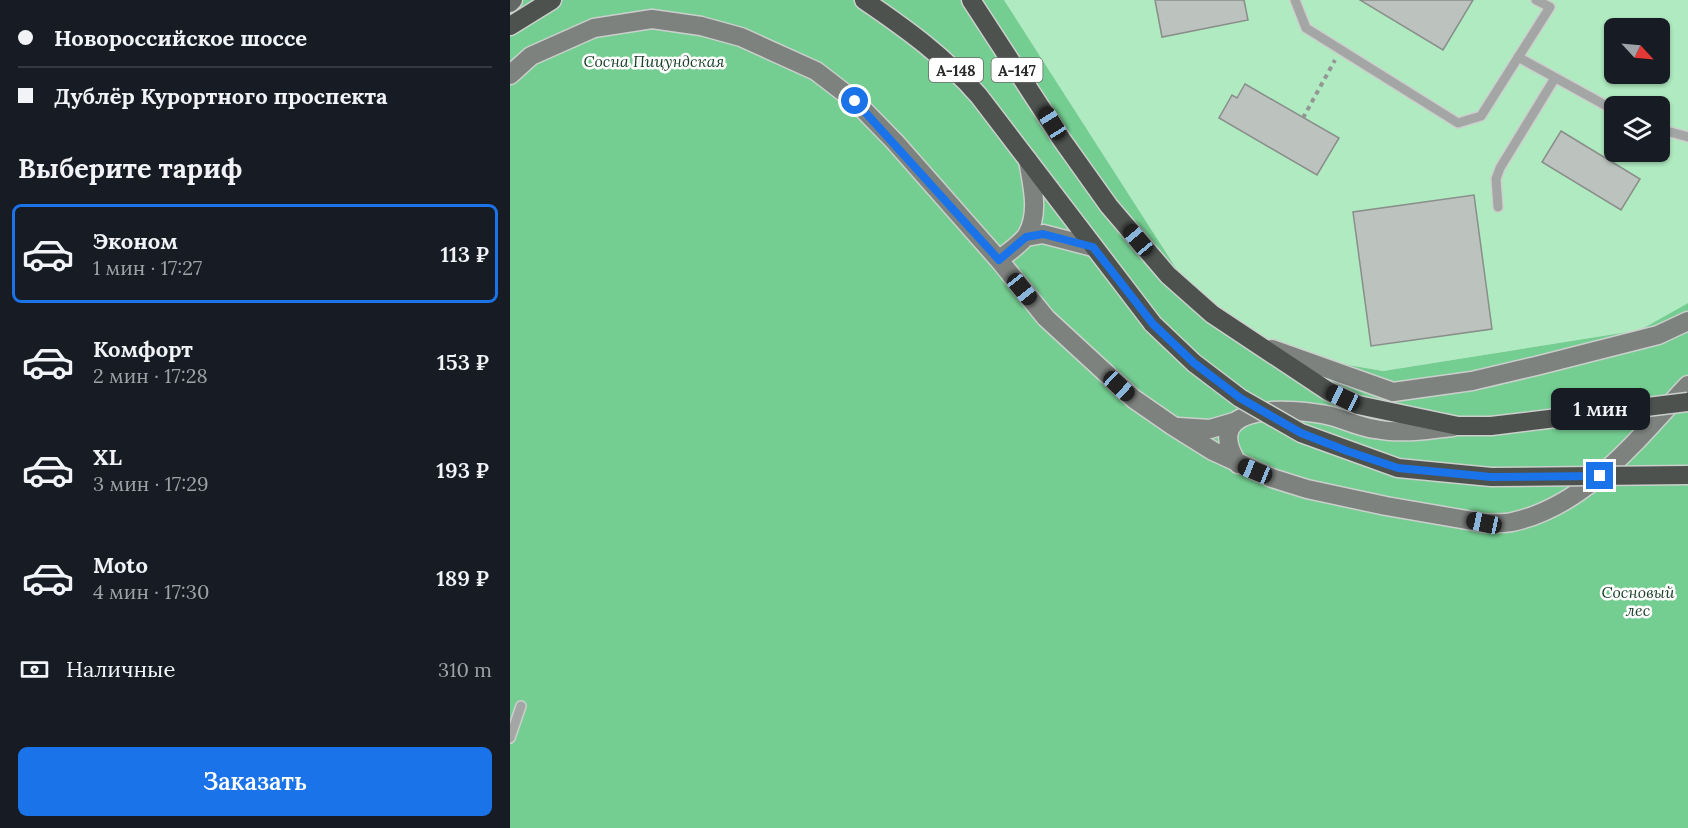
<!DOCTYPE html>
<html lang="ru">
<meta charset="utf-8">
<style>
:root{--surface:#171b24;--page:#242831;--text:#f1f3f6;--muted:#9ea1a6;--line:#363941;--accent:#1a73e8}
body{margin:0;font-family:Lora,serif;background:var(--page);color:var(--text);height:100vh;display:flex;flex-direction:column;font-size:22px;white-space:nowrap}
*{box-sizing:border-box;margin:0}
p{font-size:20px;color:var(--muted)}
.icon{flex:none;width:33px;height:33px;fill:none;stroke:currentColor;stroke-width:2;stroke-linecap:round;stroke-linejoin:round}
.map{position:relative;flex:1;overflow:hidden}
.sheet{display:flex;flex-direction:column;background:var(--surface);width:510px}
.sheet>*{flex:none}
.top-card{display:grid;align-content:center;height:132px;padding:0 18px;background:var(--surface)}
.needle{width:39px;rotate:116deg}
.fabs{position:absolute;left:1094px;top:18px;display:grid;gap:12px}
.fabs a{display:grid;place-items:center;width:66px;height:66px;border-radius:9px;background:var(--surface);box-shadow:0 2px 4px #0004;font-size:30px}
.end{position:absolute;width:27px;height:27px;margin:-14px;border:8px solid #1a73e8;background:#fff;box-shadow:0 0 0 3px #fff}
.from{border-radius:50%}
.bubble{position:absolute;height:42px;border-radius:9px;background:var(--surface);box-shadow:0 2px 4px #0004;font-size:20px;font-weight:600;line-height:42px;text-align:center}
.car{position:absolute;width:18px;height:36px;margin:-18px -9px;border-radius:8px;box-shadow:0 0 4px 2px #0007;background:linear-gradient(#222 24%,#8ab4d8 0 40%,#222 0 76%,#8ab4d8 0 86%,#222 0)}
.top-card b{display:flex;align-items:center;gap:21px;height:57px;font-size:22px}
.top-card b+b{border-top:2px solid var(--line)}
.top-card i{width:15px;height:15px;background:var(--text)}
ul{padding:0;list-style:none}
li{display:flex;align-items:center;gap:18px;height:99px;margin:0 12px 9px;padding:0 6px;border:3px solid transparent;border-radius:9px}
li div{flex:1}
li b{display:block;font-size:22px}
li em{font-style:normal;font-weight:600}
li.active{border-color:var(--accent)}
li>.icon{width:54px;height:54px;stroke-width:1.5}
h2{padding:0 18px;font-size:27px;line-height:72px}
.pay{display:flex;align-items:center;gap:15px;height:66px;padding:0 18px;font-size:22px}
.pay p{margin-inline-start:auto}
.primary-button{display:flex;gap:12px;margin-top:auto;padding:12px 18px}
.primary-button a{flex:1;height:69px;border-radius:9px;background:var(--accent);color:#fff;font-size:24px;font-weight:600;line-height:69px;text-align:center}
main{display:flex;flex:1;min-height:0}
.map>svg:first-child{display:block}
</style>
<main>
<section class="sheet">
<div class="top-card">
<b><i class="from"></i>Новороссийское шоссе</b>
<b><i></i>Дублёр Курортного проспекта</b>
</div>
<h2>Выберите тариф</h2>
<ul>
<li class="active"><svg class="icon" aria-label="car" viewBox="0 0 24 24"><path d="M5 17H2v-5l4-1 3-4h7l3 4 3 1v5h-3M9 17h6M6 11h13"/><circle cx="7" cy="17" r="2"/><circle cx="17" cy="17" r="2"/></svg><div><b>Эконом</b><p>1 мин · 17:27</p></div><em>113 ₽</em></li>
<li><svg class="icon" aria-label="car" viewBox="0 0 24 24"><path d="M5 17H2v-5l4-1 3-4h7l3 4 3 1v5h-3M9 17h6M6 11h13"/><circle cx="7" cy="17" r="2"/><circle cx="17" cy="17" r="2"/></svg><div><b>Комфорт</b><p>2 мин · 17:28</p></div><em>153 ₽</em></li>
<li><svg class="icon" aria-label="car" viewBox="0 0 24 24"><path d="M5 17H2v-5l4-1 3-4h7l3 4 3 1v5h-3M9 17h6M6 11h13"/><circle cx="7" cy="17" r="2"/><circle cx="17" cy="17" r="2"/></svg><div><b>XL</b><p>3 мин · 17:29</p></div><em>193 ₽</em></li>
<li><svg class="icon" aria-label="car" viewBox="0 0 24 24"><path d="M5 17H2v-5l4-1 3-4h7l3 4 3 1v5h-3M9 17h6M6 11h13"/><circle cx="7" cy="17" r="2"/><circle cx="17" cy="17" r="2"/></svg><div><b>Moto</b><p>4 мин · 17:30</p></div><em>189 ₽</em></li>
</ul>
<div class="pay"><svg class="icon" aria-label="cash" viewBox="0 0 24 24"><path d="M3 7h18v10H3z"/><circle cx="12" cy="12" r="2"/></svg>Наличные<p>310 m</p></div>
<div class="primary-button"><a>Заказать</a></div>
</section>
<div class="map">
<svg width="1178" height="828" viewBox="0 0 1178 828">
<rect width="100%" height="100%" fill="#eff4f0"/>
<path fill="#afeac0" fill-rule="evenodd" d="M494 0H1178V303L1130 330 873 371 793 357 727 326 673 279ZM1104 28H1149V74H1104ZM1104 106H1149V152H1104Z"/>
<path fill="#74cd91" d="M0 0H494L673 279 727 326 793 357 873 371 1130 330 1178 303V828H0Z"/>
<path fill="#bcc2be" stroke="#898e8a" stroke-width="1.5" d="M645 0H734L738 20 652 37Z
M850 0H963L933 50Z
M735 84 829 138 807 175 709 118 722 95 727 98Z
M1051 131 1130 179 1111 210 1032 162Z
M964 195 982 329 861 346 843 212Z"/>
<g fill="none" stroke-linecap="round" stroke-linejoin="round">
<defs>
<path id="lane" d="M785 0 796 28 948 123 971 116 1040 7 1026 0
M1008 57 1104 110
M1149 129 1178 137
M988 207 986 179 990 168 1045 78
M0 738 11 706"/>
<path id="secondary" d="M0 75 21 56 84 28 142 19 191 26 231 37 306 71 345 101 385 142 489 260 536 318 624 399 663 426 703 451 762 478 797 489 876 506 974 523C983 523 993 524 1002 522 1077 506 1129 437 1178 385
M516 237 533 234 583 247
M489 260C497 253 511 244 517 235 530 212 522 185 518 160
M762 349 883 392 962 381 1026 366 1148 335 1178 321
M668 427 700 429 724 422
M728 464C687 400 786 408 821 416 836 420 850 427 865 429 890 434 918 430 943 427"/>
<path id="primary" d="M0 3 3 0"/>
<path id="highway" d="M354 0C398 30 434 56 469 96L643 324
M461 0 552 140 599 206 658 275 702 314 818 391 848 405 948 426H981
M0 26 42 0"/>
</defs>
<use href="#lane" stroke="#cbd0cc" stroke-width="12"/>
<use href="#secondary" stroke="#cbd0cc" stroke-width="21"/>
<use href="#primary" stroke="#cbd0cc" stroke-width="21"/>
<use href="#highway" stroke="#cbd0cc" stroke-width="21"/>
<path stroke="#939693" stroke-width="4" stroke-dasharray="4.5 4.5" stroke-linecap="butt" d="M793 118 825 60"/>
<use href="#lane" stroke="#a4a6a5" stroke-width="9"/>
<use href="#secondary" stroke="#7e827f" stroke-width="18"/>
<use href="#primary" stroke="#646865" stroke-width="18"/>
<use href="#highway" stroke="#4d524e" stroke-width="18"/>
<defs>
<path id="highway-bridge" d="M643 324 684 363 730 398 791 433 888 468 981 477 1178 475
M981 426 1178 402"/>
</defs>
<use href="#highway-bridge" stroke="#cbd0cc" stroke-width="21" stroke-linecap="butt"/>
<use href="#highway-bridge" stroke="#4d524e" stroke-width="18"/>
</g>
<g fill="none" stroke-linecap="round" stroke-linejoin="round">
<path stroke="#1a73e8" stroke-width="8" d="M345 101 489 260 516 237 533 234 583 247 643 324 684 363 730 398 770 421 791 433 837 451 888 468 981 477 1090 476"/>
</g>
<g text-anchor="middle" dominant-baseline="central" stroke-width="5" stroke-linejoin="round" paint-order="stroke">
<g fill="#fff" stroke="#686a68" stroke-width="1.5">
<rect x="419" y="58" width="54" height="24" rx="4.5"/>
<rect x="481.5" y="58" width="51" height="24" rx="4.5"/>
</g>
<g font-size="15" font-weight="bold" fill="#282a28">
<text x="446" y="70">А-148</text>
<text x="507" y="70">А-147</text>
</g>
<g font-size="16" font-style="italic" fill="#193f27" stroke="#fff">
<text x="144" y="61">Сосна Пицундская</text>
<text x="1128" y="592">Сосновый<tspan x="1128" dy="18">лес</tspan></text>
</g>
</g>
</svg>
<div class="fabs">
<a><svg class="needle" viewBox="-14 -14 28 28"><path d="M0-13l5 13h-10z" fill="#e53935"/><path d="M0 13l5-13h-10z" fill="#9ea1a6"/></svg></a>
<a><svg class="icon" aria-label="layers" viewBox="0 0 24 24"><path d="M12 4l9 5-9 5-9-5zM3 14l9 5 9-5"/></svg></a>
</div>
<i class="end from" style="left:345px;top:101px"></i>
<i class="end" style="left:1090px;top:476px"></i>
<div class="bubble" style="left:1041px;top:388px;width:99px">1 мин</div>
<i class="car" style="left:542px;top:123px;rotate:328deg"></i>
<i class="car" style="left:628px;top:240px;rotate:320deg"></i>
<i class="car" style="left:512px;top:289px;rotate:141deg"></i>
<i class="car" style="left:609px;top:386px;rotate:133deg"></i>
<i class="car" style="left:833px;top:398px;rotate:295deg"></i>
<i class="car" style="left:745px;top:471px;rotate:292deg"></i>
<i class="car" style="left:974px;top:523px;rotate:282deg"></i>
</div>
</main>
